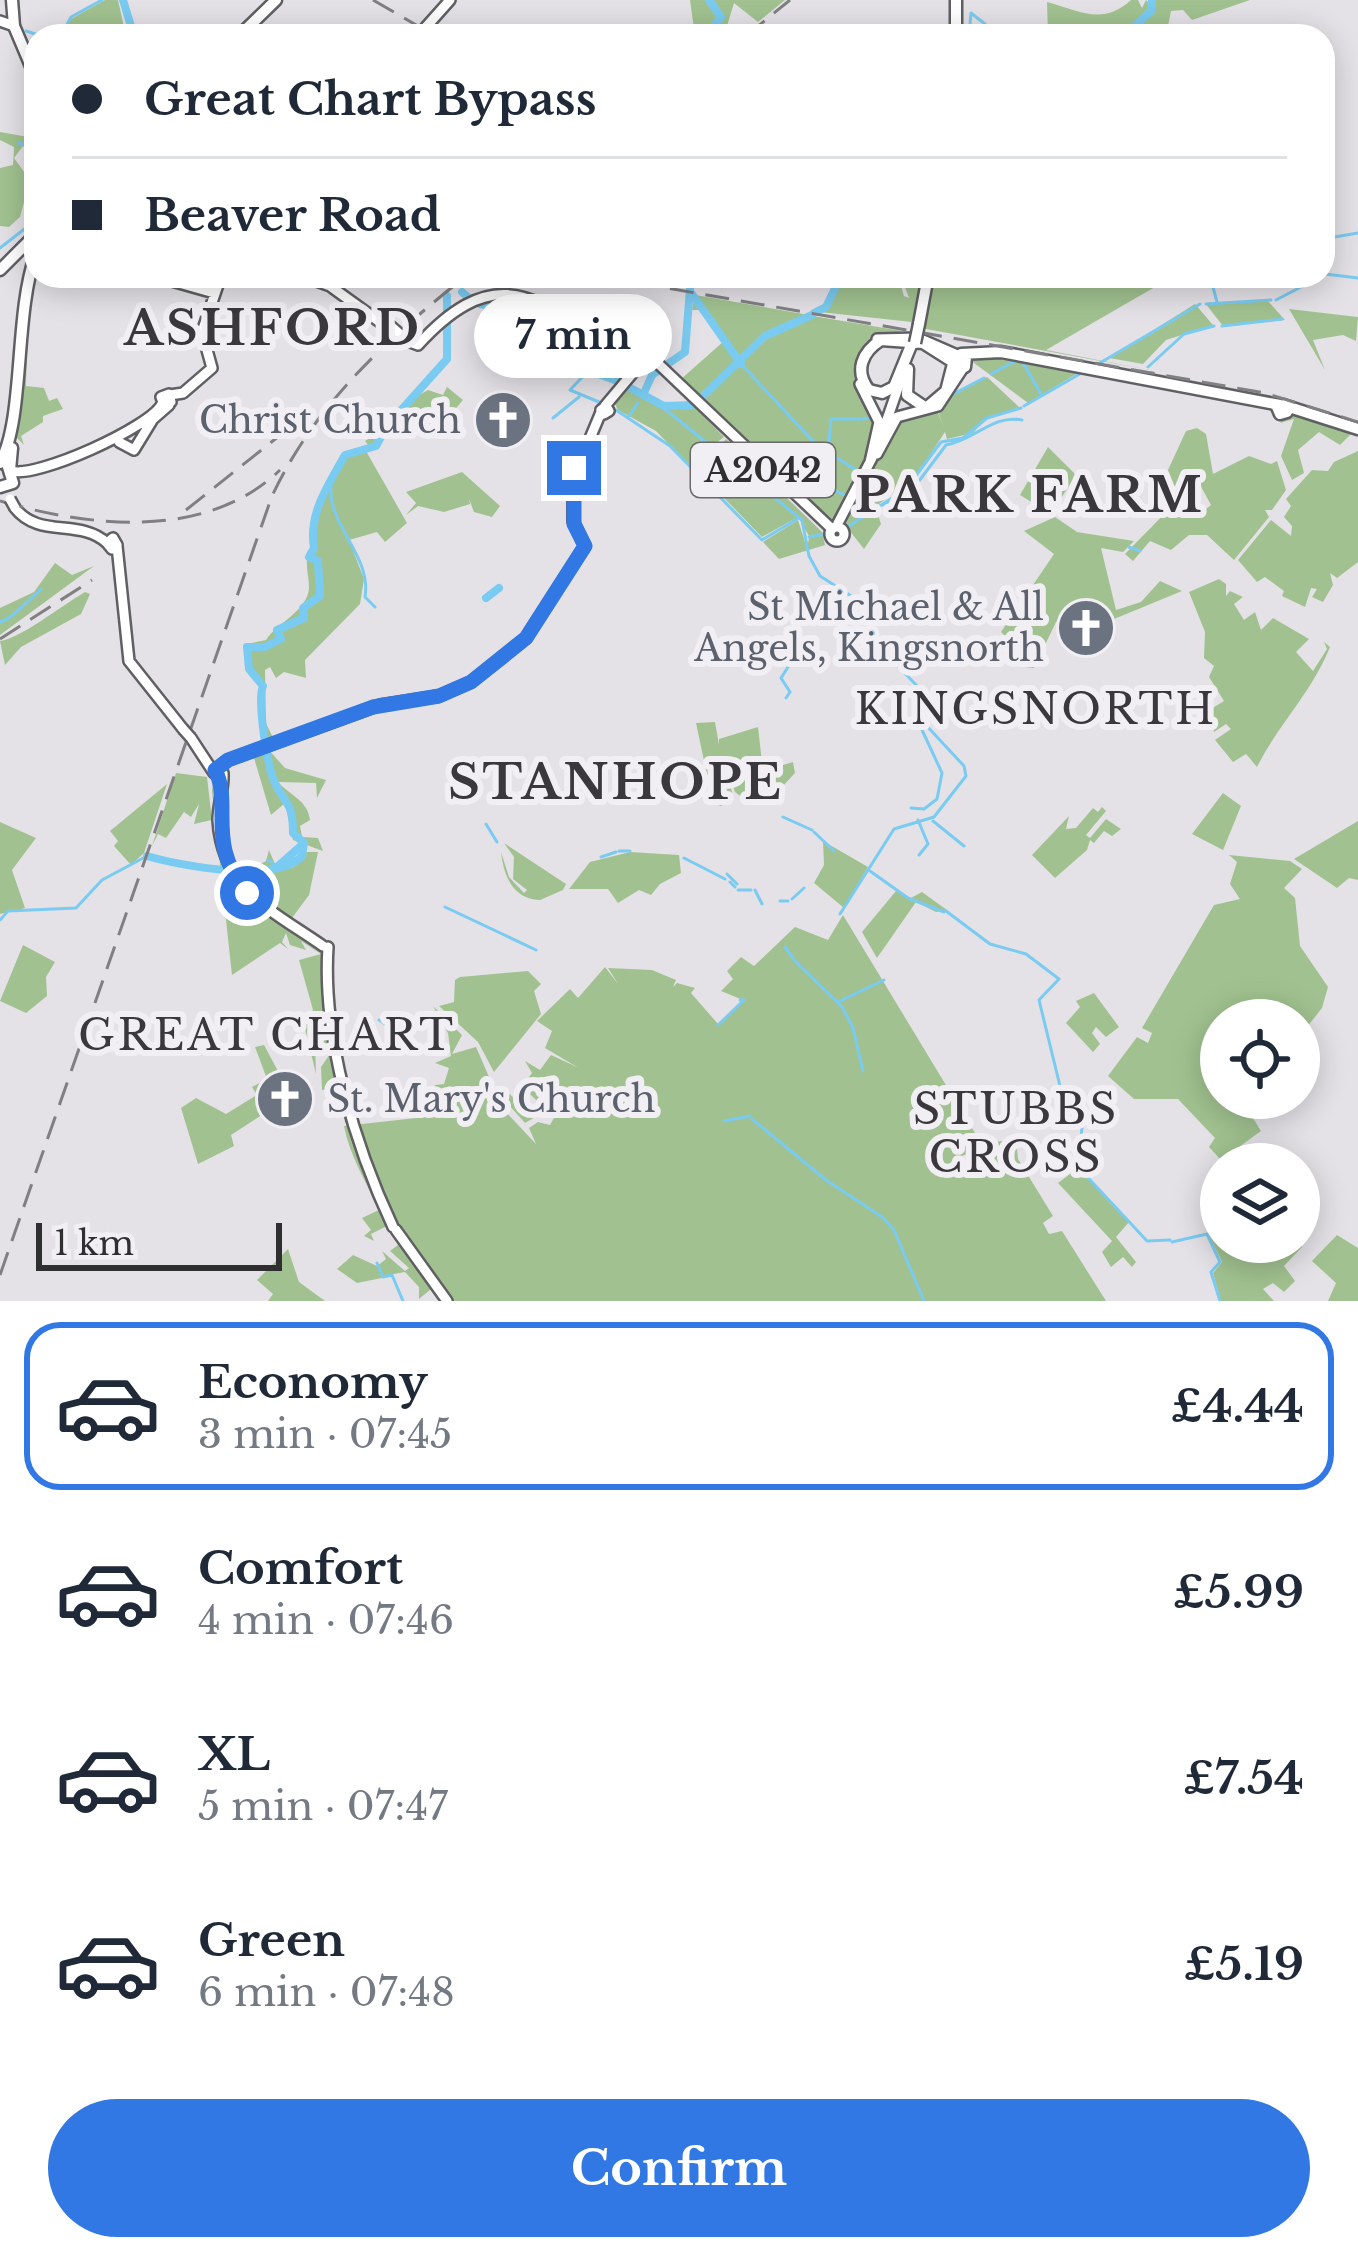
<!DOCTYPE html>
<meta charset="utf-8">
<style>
:root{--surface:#fff;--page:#f6f6f7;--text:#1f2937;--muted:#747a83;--line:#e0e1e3;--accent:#3178e4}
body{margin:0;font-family:"Libre Baskerville",serif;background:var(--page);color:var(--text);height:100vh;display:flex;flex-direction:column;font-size:45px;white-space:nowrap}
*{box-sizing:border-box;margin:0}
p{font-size:39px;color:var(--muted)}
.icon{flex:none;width:66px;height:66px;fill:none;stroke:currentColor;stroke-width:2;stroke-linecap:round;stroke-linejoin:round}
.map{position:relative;height:1301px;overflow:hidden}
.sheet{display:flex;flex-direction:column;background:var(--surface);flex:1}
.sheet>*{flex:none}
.banner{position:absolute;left:24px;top:24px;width:1311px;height:264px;border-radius:36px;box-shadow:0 6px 30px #0003;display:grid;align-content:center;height:264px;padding:0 48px;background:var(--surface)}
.controls{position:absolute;left:1200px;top:999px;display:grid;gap:24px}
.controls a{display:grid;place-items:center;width:120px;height:120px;border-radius:50%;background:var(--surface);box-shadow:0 6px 30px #0003;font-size:60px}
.scale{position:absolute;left:36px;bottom:30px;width:246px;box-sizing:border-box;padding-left:12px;border:6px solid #2f2e30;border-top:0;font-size:33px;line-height:42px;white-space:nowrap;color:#2f2e30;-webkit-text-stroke:9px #f1eff4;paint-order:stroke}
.end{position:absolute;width:54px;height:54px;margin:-27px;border:15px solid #3178e4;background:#fff;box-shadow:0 0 0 6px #fff}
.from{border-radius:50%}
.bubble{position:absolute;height:84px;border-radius:42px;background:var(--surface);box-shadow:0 6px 30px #0003;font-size:39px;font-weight:700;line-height:84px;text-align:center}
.banner b{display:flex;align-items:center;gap:42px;height:114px;font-size:45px}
.banner b+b{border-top:3px solid var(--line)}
.banner i{width:30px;height:30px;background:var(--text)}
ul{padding:21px 0 0;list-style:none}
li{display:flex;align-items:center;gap:36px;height:168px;margin:0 24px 18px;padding:0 24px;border:6px solid transparent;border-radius:36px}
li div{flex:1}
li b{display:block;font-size:45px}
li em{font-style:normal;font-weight:700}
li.on{border-color:var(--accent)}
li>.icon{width:108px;height:108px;stroke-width:1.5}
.cta{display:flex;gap:24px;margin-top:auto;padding:24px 48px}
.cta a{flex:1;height:138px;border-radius:72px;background:var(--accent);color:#fff;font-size:48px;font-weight:700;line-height:138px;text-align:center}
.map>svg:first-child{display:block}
</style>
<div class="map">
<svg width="1358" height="1301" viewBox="0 0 1358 1301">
<rect width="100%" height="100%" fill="#e4e2e7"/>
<path fill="#a1c290" d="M105 0H118L126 36H62L71 19Z
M690 0H785L758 22 734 3 727 26 734 36H695Z
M1131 0H1138L1142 8 1146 0 1151 5 1122 36H1048L1047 2C1080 11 1103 26 1131 0Z
M1153 0H1250L1192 20 1183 10 1171 11 1166 36H1126L1152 12Z
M0 132 34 138 32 149 23 146 14 158 30 180 20 217 9 227 0 226V168L13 165 14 147 0 140Z
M842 276H898L904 296 909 298 901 276H923L912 322 820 312Z
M929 276H1174L1046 350 1150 370 926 329 922 318Z
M695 295 809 315 800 321 813 316 902 331C842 349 851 370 878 423L863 472 833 523 702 399C732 373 758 342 791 323L763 336 699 398 680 380 724 341 705 310H692Z
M495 298C548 298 580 332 626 356L632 365 626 375C592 369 574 343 549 320L550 310 541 319 547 308 523 301H488Z
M1267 300 1285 320 1223 326 1205 303Z
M1195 304 1213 325 1166 340 1143 364 1109 358Z
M1289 309 1358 317 1356 341 1343 335 1313 340 1325 370Z
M28 317 26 386 44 388 49 401 57 398 63 409 43 416V422L21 436 24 445 16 437Z
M994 354 1083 370 1028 403 970 360Z
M987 377 1020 408 987 417 973 433 947 439 945 432 914 479 879 504 865 502 876 508 881 524 864 549 845 525 895 423 901 416 937 410 944 428 939 414 954 394Z
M626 385 673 416 664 407 693 405 724 437 712 446 682 423 712 450 693 469 656 431 618 410 615 404Z
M447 387 463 400 452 413 413 409 371 448 365 441 373 436 375 413H388L428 390 443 395Z
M1289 412 1354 431 1340 445 1319 432 1298 450 1304 473 1292 480 1281 456 1294 419 1280 423Z
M1197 428 1206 434 1213 474 1249 456 1271 464 1277 461 1286 490 1272 510H1265L1269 517 1234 560 1207 535H1189L1171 550 1150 541 1133 561 1125 554 1175 503 1196 517 1211 505 1198 481 1179 497 1162 483 1186 431Z
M726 439 822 532 825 545 779 559 763 542 798 520 807 548 809 538 820 534 809 536 798 517 762 537 698 471 714 451 795 515 716 449Z
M1048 447 1076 475 1051 514 1020 495Z
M366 451 407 523 385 542 377 532 349 540 364 579 360 604 305 660 306 678 284 672 276 678 270 667 265 670 266 723 274 740 270 742 261 718 264 686 250 668 247 644 266 640C277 623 308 610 309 588 309 578 306 568 307 558L315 562 319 595 301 608 303 616 278 629 305 618 303 609 321 596 319 560 310 556 315 547 314 516 346 456Z
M1358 451V562L1337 578 1330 573 1333 585 1323 602 1312 597 1317 589 1311 588 1305 607 1282 596 1284 591 1265 577 1257 582 1238 560 1271 520 1291 536 1292 526 1284 517 1291 506 1286 499 1312 470 1328 471 1334 462Z
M462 472 500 506 492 517 474 512 469 499 470 504 444 512 418 506 406 515 416 503 406 492Z
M1055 517 1077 532 1134 541 1123 552 1101 548 1116 610 1141 602 1160 581 1182 591 1114 619 1108 615 1097 624 1094 639 1081 640 1079 622 1089 621 1085 610 1077 609 1076 620 1066 615 1067 623 1056 622 1034 668 1016 666 1025 656 1001 632 1054 554 1024 531Z
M55 563 72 575 94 566 0 635V608L34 592Z
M1219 579 1226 584V596L1230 591 1243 597 1234 604 1244 620 1255 612 1261 630 1273 618 1309 639 1296 652 1313 671 1327 649 1324 642 1330 647C1312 692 1278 725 1257 767L1246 754 1233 762 1215 740 1231 729 1226 724 1214 732 1211 709 1224 701 1209 677 1214 666 1204 658 1205 632 1189 592Z
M85 592 90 594 81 614 21 647 5 665 0 641C21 638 58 608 85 592Z
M715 722 719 745V739L758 727 763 771 793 762 795 773 767 803 756 799 752 805 735 792 724 761 733 796 721 806 713 803 696 723Z
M268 749 285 768 326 780 317 798 316 783 278 782C289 795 308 800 310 820L300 826 302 837 318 838 323 851 293 840 285 803 271 815 254 758 247 756Z
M176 773 207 777 212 820 194 824 199 804 191 817 184 812 166 838 158 834 152 846Z
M220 779C208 878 246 901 321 947L349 1122 345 1123 339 1087 322 1090 321 1067 330 1054 322 1051 318 1014 314 1011 316 1074 303 1020 313 1010 299 960 321 954 301 941 306 950 290 945 286 933 282 942 288 949 280 943 232 975 212 791 213 782Z
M167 784 144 853 131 865 114 846 118 841 110 831Z
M1223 793 1241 806 1223 850 1192 834Z
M1102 807 1106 811 1086 835 1090 838 1106 819 1121 829 1112 836 1104 831 1094 843 1090 840 1087 850 1055 878 1032 855 1069 816 1066 829 1076 828 1093 808 1098 812Z
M1358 821V880L1349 878 1337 888 1294 859Z
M0 822 36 838 12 870 25 908 0 914Z
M823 841 868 867 844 908 814 883 824 865Z
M504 843 566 884 563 890 540 900C513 899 504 877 501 852L509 877 524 893 527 890 513 879 514 857Z
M269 850 278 871 294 867 305 852H318L309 895 289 922 239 876 266 861Z
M630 852 679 855 681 873 660 884 651 895 639 890 618 903 608 889H569L590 862Z
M1229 855 1290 861 1302 869 1284 888 1295 898 1300 946 1328 987 1322 1008 1299 1037V1020H1221V1098H1251L1246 1107 1261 1131 1221 1160 1209 1147 1215 1138 1178 1099H1134L1108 1076 1137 1037 1148 1043 1152 1033 1142 1028 1214 905 1240 899 1230 884 1237 862Z
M896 891 909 899 922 892 947 910 936 912 916 902 877 958 862 932Z
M843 915 984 1148 959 1157 968 1173 994 1164 995 1142 1016 1139 1018 1159 1053 1216 1043 1223 1049 1234 1062 1231 1106 1301H444L431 1289 419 1299V1287L405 1272 383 1276 380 1271 382 1278 357 1283 337 1269 353 1255 377 1266 386 1259 382 1251 405 1271 409 1268 390 1251 398 1245 387 1226 371 1234 374 1241 364 1236 371 1230 362 1218 379 1210C366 1182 349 1154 344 1126L425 1117 416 1092 433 1099 435 1085 444 1084 449 1068 435 1063 451 1056 448 1033 433 1006 462 1035 452 1054 476 1047 503 1109 536 1144 529 1128 538 1122 550 1125 554 1118 530 1094 523 1102 537 1116 525 1123 499 1094 506 1091 514 1098 532 1073 525 1061 540 1070 551 1055 577 1067 545 1048 552 1031 537 1021 570 989 578 998 605 967 618 984 608 968 652 970 676 980 673 987 677 983 695 988 691 993 718 1024 743 1000 721 991 733 979 727 971 741 957 754 966 795 927 828 940Z
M23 945 55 962 46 977 47 996 26 1013 0 1001Z
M528 971 541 984 534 991 541 1014 494 1072 478 1042 439 1006 454 1002 455 980 460 977Z
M1094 993 1119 1027 1106 1037 1096 1027 1092 1033 1100 1044 1093 1052 1066 1023 1080 1007 1076 1001Z
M264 1045 294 1101 284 1109 275 1088 267 1097 274 1107 231 1135 234 1146 198 1164 181 1108 196 1098 226 1114 257 1095 252 1087 267 1079 255 1047Z
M1078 1168 1129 1222 1116 1237 1136 1262 1132 1267 1123 1257 1111 1267 1102 1252 1112 1241 1058 1183Z
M1221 1221V1242L1299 1241 1302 1247 1284 1266 1295 1281 1284 1292 1273 1283 1263 1289 1274 1301H1221L1213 1273 1222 1262 1208 1233Z
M1337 1235 1358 1248V1301H1328L1336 1283 1312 1261Z
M288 1249 299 1282 325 1301H268L273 1294 257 1280Z"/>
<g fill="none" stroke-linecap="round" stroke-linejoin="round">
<path stroke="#7acbf1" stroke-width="3" d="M26 31 41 36
M1126 35 1131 36
M61 36 71 17 102 0
M969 36 971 13 985 24
M19 143 36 150
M1323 239 1358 233
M0 248 36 220
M1325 274 1358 278
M1210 276 1217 302
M1276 300 1322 276
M1206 304 1271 300
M1222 326 1282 319
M1022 361 1041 394
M741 364 824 453
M1093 367 1200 304
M1148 367 1184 334 1214 326
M588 371 570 390 599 402
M991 374 1015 361
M953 394 984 378
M660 405 802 520 809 556 820 576 859 601 876 633 874 641 919 688 922 730 942 773 937 799 924 809 911 808
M1024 406 1085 371
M616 410 670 446 762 540 797 519
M629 416 638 403
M553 418 579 397
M863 419 869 418
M382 436H383
M829 443 831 419H860
M827 452 836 458
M763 458 847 496
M839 459 857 471
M789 467 821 456 827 447
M696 471 712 450
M331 485C327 526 372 555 365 597L375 607
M861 501 876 506
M883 505 919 481 946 445C975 440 993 414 1022 420
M846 528 906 489 941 442 963 438 987 418 1021 408
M809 537 824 534
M1129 547 1140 551
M24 605 41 589
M9 618 22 607
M0 622 7 619
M786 698 790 692 781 678 790 664
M783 817 812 830
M918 820 928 844 919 855
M933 821 964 846
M486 824 497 842
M814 832 834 851
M619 851H630
M601 857 616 852
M684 858 725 879
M268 860 276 866
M870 871 908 898 944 912
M727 874 737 884
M730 882 735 887
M738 890H751
M755 890 762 904
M792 899 804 888
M780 901H788
M445 907 536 950
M250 911 256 912
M946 911 990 944 1026 954 1059 979 1039 1000 1060 1086 1082 1126 1079 1168 1147 1241 1170 1240
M840 914 894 829 934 817 966 776 964 766 924 723
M0 920 8 911 76 908 102 880 147 856
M785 947 793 958
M794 960 842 1007 852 1026
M838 1002 884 980
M379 1020 412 1041
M718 1025 744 1000H740
M853 1028 863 1071
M752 1119 826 1180 882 1217 894 1230 924 1301
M724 1121 750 1116
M1172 1242 1207 1234 1220 1262 1211 1272 1220 1301
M377 1263 383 1277 392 1275 403 1301"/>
<path stroke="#7acbf1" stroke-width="8" d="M123 0 134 36
M709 0 721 17 713 27 721 36
M1124 36 1151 11 1152 0
M422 276 433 281
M681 276H685
M462 292 471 300
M692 294 741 364
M480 304 524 312 569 345 585 369 620 382
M814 313 826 307 841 276
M623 384 664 406 692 405
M644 393 652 375 685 352 691 276
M698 401 765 336 812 315
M486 598 499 588
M147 856C184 867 278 883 302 856L304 843 293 833C293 800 285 806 274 781 267 764 257 700 263 686L249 669 247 647H265L281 639 277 630 304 618 303 608 320 596 318 561 309 557 314 548C308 514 328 485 345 455L376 446 387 426 447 359V296
M277 867 303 844"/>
<defs>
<path id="major" d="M0 21 14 26
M426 27 450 0
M154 276 214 293
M302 276 330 286 384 325
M399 338 418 345C508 246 549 316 637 358
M877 339 918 338 957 355
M641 350 648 354 644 362 637 357Z
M648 354 832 529
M860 384 879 422 870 462
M169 394 171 402 164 405 161 397Z
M170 395 183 393 212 368 202 332 221 276
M605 406 642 362
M606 406 609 411 604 414 601 410Z
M881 437 901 379
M119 442 134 450 153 419 169 405
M877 454 897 417 938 406 963 368
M581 460 601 412
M11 471C36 479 151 427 162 404
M15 508C39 539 80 518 107 543
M830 534a7 7 0 1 1 14 0a7 7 0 1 1-14 0Z
M836 527 872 458
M113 538 117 545 112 549 107 543Z
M117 546 129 661 183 729
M191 738 214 773
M219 768 228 760 380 705 439 696 471 682 526 638 585 546 573 521V470L582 457
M223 773C224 789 218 804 218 820 222 890 273 911 323 946
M328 947C322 1038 355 1146 393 1227
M396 1230 447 1301"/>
<path id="highway" d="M12 0 14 26 36 78
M239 36 276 0
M956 36V0
M0 270 36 234
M919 324 928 276
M912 343 894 387 882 393 869 390C854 371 862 352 881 340L923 343 953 362
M961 354 1001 352 1280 405
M908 369 907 395 926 408 946 391 955 356 966 357 965 367 954 366
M1284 405 1287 412 1280 414 1277 407Z
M1286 406 1358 429
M0 463C25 418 14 313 36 254
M10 470 12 448
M0 487 13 483 8 467"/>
</defs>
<use href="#major" stroke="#605f63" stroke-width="14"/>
<use href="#highway" stroke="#605f63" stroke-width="15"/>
<use href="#major" stroke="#fff" stroke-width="9"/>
<use href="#highway" stroke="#fff" stroke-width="10"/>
<path stroke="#807f82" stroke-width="3" stroke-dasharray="24 12" stroke-linecap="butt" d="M373 0 435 36
M746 36 790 0
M599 276 1265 393 1358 422
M0 501C89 527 206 541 280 470
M186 510 308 413
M0 639 92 580
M0 1275 272 496C316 403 387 339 466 276"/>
<defs>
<path id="major-bridge" d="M422 33 426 27
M386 322 402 336
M10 499 15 508
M183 729 191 738"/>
<path id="highway-bridge" d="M915 343 919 324"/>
</defs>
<use href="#major-bridge" stroke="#605f63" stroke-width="14" stroke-linecap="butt"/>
<use href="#highway-bridge" stroke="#605f63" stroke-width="15" stroke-linecap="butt"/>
<use href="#major-bridge" stroke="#fff" stroke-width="9"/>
<use href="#highway-bridge" stroke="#fff" stroke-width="10"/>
</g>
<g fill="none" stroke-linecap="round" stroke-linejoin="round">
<path stroke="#3178e4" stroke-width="15" d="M247 893C205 843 233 804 215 770L228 760 373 707 439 696 471 682 526 638 585 546 574 524V468"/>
</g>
<defs>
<symbol id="church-disc" viewBox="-11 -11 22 22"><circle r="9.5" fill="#6b7280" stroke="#f1eff4"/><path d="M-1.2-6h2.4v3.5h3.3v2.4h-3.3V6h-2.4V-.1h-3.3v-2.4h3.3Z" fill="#fff"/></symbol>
</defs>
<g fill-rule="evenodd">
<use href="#church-disc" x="470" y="387" width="66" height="66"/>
<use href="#church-disc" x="1053" y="595" width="66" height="66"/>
<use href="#church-disc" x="252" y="1066" width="66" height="66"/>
</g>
<g text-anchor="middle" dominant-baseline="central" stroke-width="12" stroke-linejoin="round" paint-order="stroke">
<rect fill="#f1eff4" stroke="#69686b" stroke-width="3" x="691" y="443" width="144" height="54" rx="9"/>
<g font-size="33" font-weight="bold" fill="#2f2e30">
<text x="763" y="470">A2042</text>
</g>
<g font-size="36" fill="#5b616d" stroke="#f1eff4" text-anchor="end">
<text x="461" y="420">Christ Church</text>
<text x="1044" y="607">St Michael &amp; All<tspan x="1044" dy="41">Angels, Kingsnorth</tspan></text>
<text x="327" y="1099" text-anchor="start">St. Mary's Church</text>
</g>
<g font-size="42" letter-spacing="3" fill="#3a383c" stroke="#f1eff4">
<text x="1036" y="709">KINGSNORTH</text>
<text x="267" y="1035">GREAT CHART</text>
<text x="1016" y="1109">STUBBS<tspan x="1016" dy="48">CROSS</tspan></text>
</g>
<g font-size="48" font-weight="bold" letter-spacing="3" fill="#3a383c" stroke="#f1eff4">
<text x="273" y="328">ASHFORD</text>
<text x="1030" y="495">PARK FARM</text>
<text x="616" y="782">STANHOPE</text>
</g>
</g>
</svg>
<div class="controls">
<a><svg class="icon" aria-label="locate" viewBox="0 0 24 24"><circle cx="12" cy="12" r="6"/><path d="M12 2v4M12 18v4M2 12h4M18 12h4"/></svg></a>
<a><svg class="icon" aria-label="layers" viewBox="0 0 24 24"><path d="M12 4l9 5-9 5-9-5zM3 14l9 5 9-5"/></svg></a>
</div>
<div class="scale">1 km</div>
<i class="end from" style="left:247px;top:893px"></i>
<i class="end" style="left:574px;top:468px"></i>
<div class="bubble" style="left:474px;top:294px;width:198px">7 min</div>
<div class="banner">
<b><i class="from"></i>Great Chart Bypass</b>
<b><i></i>Beaver Road</b>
</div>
</div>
<section class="sheet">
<ul>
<li class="on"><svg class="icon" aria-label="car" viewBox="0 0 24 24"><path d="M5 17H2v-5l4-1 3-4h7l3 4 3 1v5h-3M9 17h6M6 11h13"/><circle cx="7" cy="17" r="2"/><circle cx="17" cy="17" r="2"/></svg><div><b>Economy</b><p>3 min · 07:45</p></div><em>£4.44</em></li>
<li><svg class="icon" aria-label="car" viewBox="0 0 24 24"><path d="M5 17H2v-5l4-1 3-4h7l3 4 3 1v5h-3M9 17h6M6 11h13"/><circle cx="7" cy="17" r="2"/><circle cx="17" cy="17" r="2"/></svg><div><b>Comfort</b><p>4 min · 07:46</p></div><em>£5.99</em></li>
<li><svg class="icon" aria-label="car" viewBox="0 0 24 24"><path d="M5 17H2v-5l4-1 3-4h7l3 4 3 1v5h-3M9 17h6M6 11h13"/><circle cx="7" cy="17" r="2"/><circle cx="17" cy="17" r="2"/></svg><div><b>XL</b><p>5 min · 07:47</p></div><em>£7.54</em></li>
<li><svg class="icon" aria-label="car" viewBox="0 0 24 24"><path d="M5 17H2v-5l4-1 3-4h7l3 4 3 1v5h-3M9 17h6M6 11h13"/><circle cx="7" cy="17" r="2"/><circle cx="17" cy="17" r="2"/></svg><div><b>Green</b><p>6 min · 07:48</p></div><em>£5.19</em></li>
</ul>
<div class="cta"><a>Confirm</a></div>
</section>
